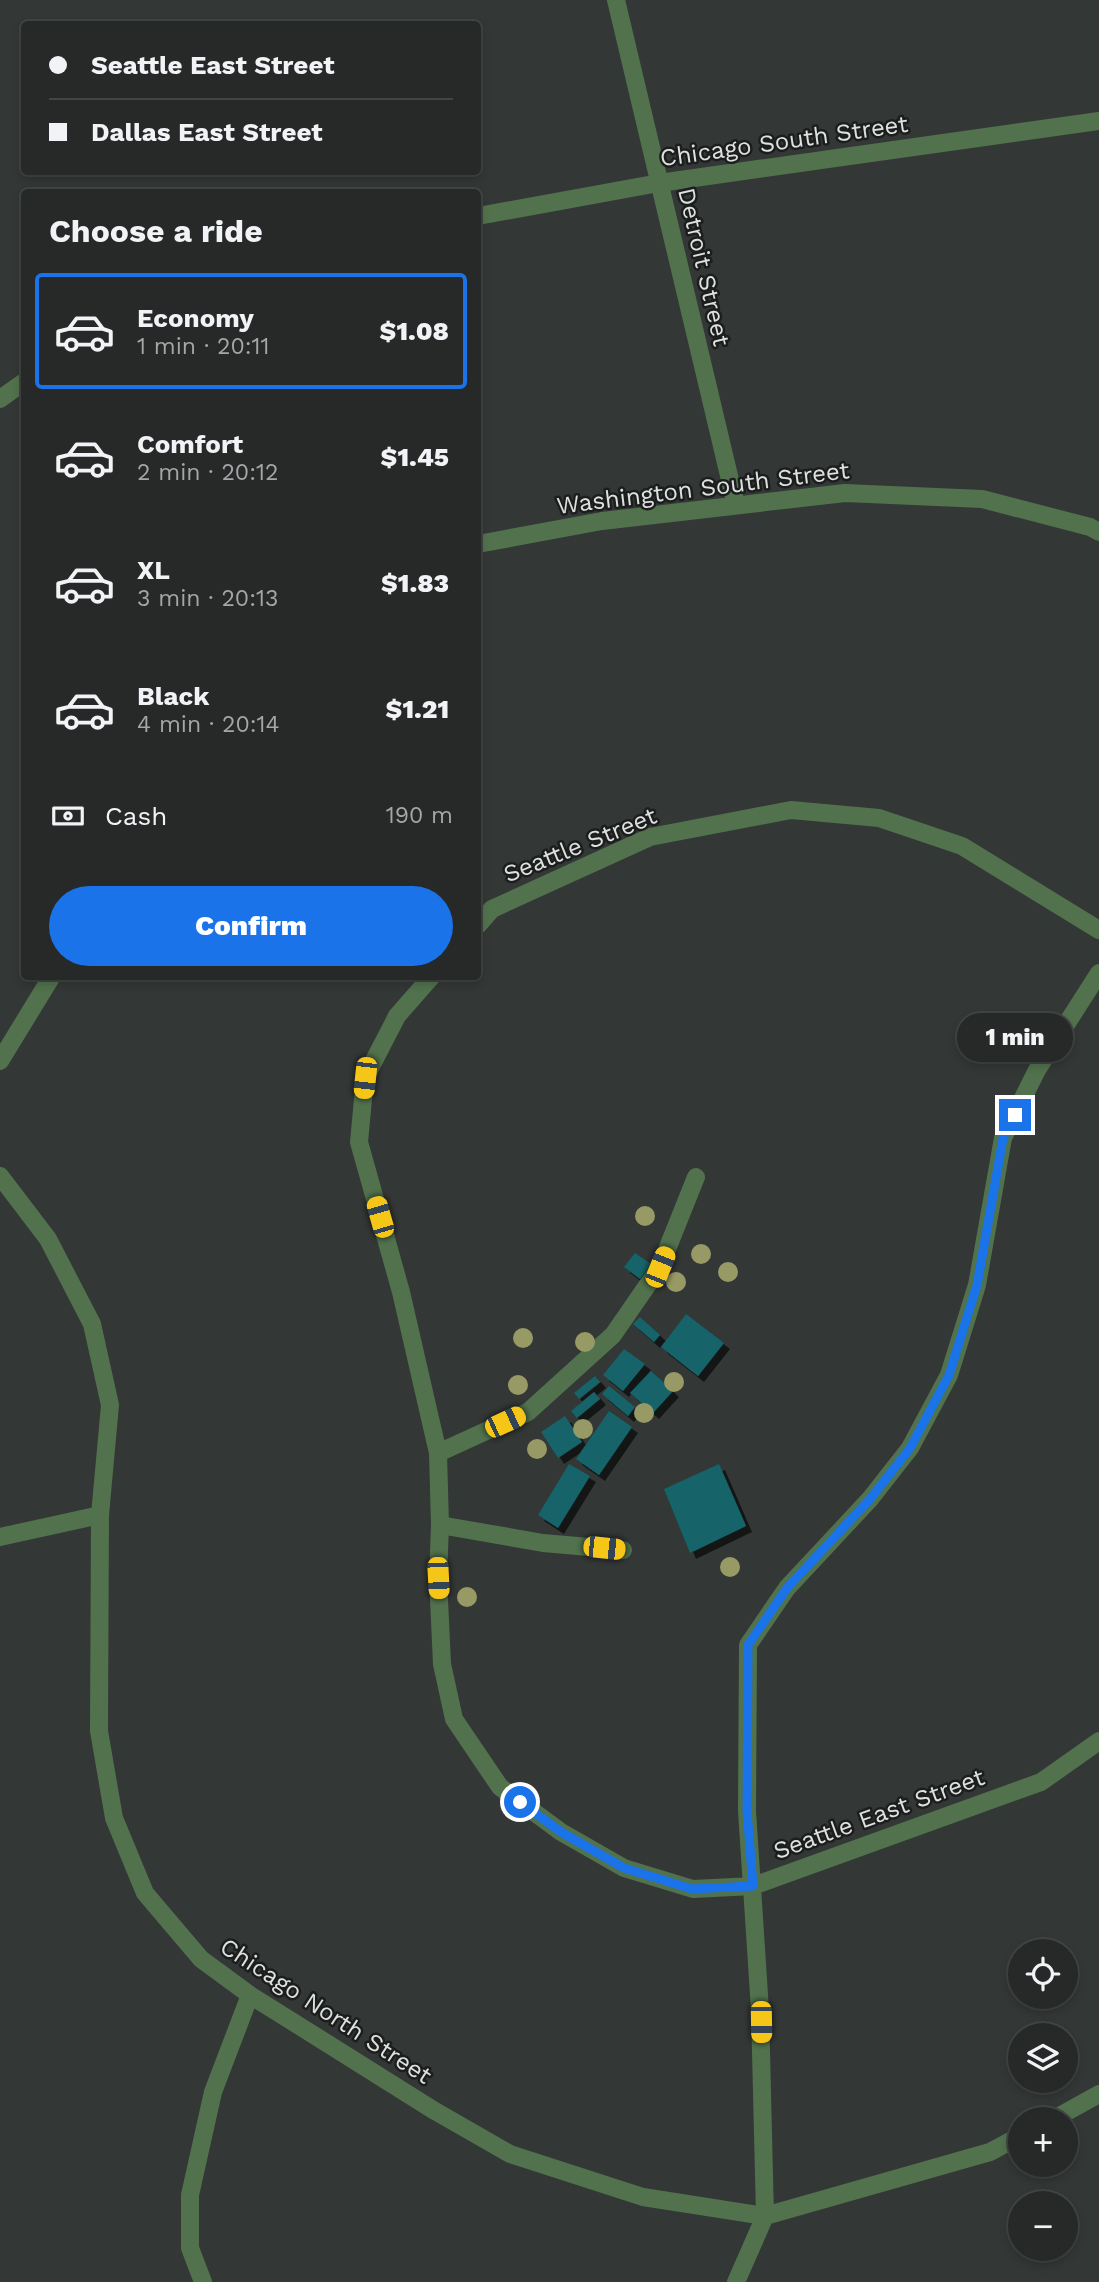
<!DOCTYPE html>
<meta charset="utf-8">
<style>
:root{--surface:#262928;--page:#323534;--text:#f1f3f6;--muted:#a4a6a8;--line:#424545;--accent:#1a73e8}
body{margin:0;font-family:"Work Sans",sans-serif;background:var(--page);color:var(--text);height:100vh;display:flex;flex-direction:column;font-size:26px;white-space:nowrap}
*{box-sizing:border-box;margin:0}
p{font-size:23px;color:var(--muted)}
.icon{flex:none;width:38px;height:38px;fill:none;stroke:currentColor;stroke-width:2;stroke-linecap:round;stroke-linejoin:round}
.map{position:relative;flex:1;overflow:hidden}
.details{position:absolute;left:21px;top:189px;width:460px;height:791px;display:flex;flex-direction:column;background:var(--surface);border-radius:7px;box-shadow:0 4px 10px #0003,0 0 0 2px var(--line)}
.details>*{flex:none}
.top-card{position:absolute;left:21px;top:21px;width:460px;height:154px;border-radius:7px;box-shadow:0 4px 10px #0003,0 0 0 2px var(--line);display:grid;align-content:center;height:154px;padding:0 28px;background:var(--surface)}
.buttons{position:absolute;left:1008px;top:1939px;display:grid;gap:14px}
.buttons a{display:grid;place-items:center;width:70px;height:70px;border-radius:50%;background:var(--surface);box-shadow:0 4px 10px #0003,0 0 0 2px var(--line);font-size:35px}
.end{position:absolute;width:32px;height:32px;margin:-16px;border:9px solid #1a73e8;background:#fff;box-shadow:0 0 0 4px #fff}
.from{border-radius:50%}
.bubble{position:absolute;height:49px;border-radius:24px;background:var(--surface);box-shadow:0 4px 10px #0003,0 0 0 2px var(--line);font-size:23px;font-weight:800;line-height:49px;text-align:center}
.car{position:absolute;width:21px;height:42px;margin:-21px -10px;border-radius:9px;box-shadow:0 0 5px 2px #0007;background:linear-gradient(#f5c518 24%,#345 0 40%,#f5c518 0 76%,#345 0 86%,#f5c518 0)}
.top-card b{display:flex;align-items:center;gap:24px;height:66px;font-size:26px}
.top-card b+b{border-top:2px solid var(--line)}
.top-card i{width:18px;height:18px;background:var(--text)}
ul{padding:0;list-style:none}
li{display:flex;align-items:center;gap:21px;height:116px;margin:0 14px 10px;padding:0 14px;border:4px solid transparent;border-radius:7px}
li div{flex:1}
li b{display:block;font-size:26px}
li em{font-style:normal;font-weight:800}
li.active{border-color:var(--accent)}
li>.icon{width:63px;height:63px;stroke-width:1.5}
h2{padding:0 28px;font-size:32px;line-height:84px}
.pay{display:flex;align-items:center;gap:18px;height:77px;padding:0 28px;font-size:26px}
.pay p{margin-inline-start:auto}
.cta{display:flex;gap:14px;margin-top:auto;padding:14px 28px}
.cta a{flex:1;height:80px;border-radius:42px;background:var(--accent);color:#fff;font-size:28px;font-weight:800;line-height:80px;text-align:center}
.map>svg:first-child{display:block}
</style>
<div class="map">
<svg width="1099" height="2282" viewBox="0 0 1099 2282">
<defs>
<filter id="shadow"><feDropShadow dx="6" dy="6" stdDeviation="0" flood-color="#0009"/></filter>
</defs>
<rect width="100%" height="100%" fill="#333736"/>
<path fill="#13646b" filter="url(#shadow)" d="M635 1253 651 1264 640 1279 624 1267Z
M686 1314 724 1343 698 1376 661 1347Z
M640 1317 660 1335 654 1342 633 1324Z
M624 1349 645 1364 623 1391 603 1375Z
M651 1371 673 1391 653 1413 630 1393Z
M595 1376 600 1382 579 1399 574 1393Z
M609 1386 635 1407 628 1416 602 1394Z
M594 1392 600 1399 577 1418 571 1411Z
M609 1411 632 1427 599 1475 576 1459Z
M565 1416 582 1442 558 1458 541 1432Z
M569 1464 590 1476 558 1528 538 1515Z
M719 1464 746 1526 690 1553 664 1489Z"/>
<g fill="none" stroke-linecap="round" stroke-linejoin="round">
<path stroke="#51724d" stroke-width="18" d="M440 1525 543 1543 623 1550"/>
<path stroke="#51724d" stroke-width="18" d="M616 0 736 505
M478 216 659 183 1099 121
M0 399 24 382
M478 544 602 521 845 493 982 499 1090 527 1099 532
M478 925 492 909 650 837 791 810 879 818 962 846 1099 930
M432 976 397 1016 365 1078 359 1142 401 1292 438 1453 440 1525 438 1578 442 1664 454 1719 500 1787 561 1832 624 1868 693 1889 753 1886 1041 1782 1099 1741
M0 1061 52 976
M0 1176 48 1239 92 1324 110 1405 100 1515 99 1731 114 1818 145 1893 201 1959 250 1995 435 2111 510 2154 643 2197 765 2216 990 2152 1020 2136
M438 1453 528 1412 613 1335 660 1267 696 1177
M0 1537 100 1515
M1054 2119 1099 2094
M203 2282 190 2248V2195L213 2092 250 1995
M736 2282 765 2216 760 2010 747 1811 748 1645 787 1588 870 1499 910 1448 949 1375 977 1285 1003 1138 1037 1070 1099 973"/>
</g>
<g fill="#979a64">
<circle cx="645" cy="1216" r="10"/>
<circle cx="701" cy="1254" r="10"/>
<circle cx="728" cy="1272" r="10"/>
<circle cx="676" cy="1282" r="10"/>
<circle cx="523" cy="1338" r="10"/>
<circle cx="585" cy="1342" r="10"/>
<circle cx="674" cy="1382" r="10"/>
<circle cx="518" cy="1385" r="10"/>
<circle cx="644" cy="1413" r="10"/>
<circle cx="583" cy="1429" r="10"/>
<circle cx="537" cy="1449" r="10"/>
<circle cx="730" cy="1567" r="10"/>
<circle cx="467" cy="1597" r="10"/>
</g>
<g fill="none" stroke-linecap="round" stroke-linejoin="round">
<path stroke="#1a73e8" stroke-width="9" d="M520 1802 561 1832 624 1868 692 1889 753 1886 747 1811 748 1645 787 1588 870 1499 910 1448 949 1375 977 1285 1003 1138 1015 1115"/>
</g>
<g text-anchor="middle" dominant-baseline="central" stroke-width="5" stroke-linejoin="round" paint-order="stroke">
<g font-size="24" fill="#dee1e0" stroke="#1c1e1d">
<text transform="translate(784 141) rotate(-8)">Chicago South Street</text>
<text transform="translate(704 267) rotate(77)">Detroit Street</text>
<text transform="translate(703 488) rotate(-7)">Washington South Street</text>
<text transform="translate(580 845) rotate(-22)">Seattle Street</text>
<text transform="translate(879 1814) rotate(-20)">Seattle East Street</text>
<text transform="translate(326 2011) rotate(33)">Chicago North Street</text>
</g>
</g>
</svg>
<div class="buttons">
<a><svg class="icon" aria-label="locate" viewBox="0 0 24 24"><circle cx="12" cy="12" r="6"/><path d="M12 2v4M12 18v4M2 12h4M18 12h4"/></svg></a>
<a><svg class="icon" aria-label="layers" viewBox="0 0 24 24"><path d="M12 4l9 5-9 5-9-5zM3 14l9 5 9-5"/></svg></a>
<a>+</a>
<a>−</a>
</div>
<i class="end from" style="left:520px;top:1802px"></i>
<i class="end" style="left:1015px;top:1115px"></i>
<div class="bubble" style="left:957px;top:1013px;width:116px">1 min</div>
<i class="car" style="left:365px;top:1078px;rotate:186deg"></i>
<i class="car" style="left:380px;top:1217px;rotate:344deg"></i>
<i class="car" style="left:660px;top:1267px;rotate:22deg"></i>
<i class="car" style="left:505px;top:1422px;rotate:65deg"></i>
<i class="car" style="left:604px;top:1548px;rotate:96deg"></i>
<i class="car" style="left:438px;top:1578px;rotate:177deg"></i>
<i class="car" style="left:761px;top:2022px;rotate:179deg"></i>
<div class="top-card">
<b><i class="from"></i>Seattle East Street</b>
<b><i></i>Dallas East Street</b>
</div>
<section class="details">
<h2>Choose a ride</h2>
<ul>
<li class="active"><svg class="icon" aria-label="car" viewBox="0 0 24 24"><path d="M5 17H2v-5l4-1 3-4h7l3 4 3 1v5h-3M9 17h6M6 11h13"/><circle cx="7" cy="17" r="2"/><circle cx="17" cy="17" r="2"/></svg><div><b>Economy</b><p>1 min · 20:11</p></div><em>$1.08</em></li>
<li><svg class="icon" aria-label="car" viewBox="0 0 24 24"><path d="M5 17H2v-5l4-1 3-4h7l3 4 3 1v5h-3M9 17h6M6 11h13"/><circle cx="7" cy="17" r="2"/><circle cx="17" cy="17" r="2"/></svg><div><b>Comfort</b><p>2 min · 20:12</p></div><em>$1.45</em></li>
<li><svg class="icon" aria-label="car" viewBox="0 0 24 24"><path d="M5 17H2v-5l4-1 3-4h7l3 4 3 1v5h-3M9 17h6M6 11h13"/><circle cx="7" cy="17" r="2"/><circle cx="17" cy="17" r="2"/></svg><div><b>XL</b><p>3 min · 20:13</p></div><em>$1.83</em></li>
<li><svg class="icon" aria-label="car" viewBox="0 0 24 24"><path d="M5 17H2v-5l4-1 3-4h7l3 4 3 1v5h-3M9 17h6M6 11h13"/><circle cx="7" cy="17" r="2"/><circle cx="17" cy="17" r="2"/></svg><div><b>Black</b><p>4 min · 20:14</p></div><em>$1.21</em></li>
</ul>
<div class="pay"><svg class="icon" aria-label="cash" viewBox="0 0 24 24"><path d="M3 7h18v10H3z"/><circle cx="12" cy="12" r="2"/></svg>Cash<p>190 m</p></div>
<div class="cta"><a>Confirm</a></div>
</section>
</div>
